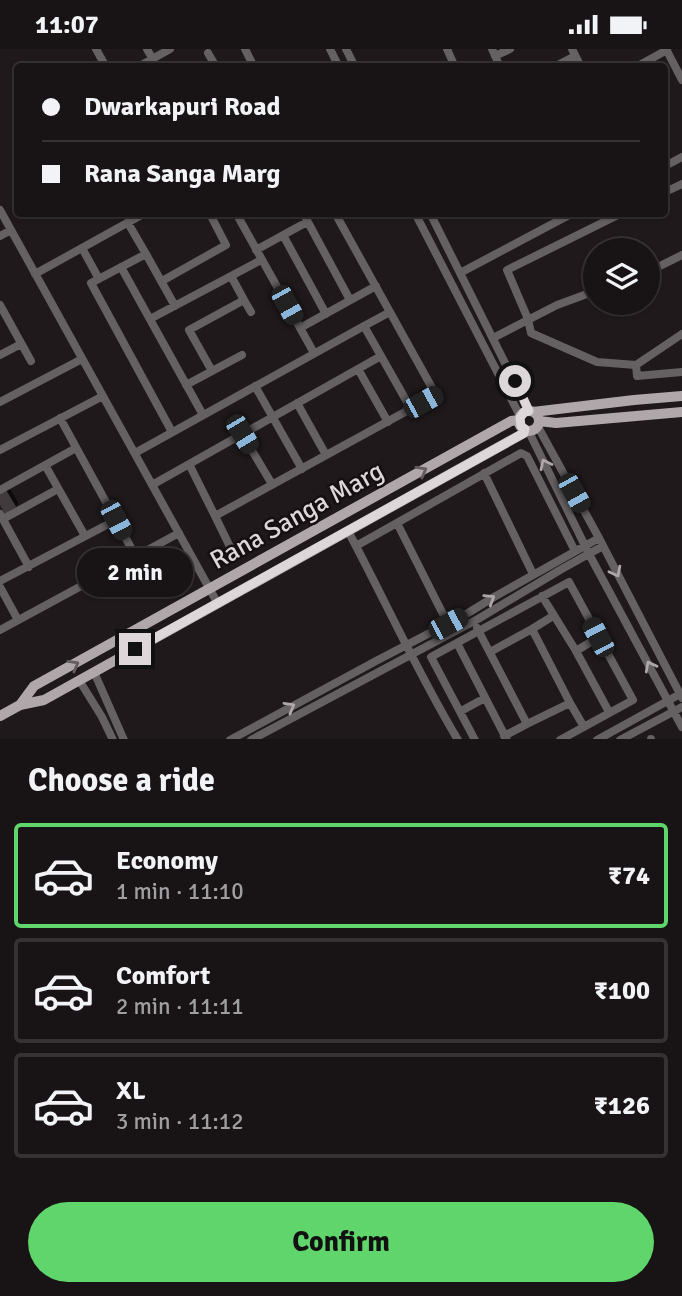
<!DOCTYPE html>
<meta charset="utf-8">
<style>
:root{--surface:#181314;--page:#252022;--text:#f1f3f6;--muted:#9f9ea0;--line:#363234;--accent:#5fd56b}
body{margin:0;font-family:Signika,sans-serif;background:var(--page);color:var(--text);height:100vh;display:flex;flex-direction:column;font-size:26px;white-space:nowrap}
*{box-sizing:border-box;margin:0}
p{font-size:23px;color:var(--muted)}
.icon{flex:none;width:38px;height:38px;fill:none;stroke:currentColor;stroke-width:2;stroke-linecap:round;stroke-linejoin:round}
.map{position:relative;height:690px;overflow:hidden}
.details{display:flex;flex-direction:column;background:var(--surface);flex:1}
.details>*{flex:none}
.top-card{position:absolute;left:14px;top:14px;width:654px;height:154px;border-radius:7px;box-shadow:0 2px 5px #0004,0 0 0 2px var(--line);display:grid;align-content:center;height:154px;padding:0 28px;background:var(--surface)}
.buttons{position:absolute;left:583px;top:189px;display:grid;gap:14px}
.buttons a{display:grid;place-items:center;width:77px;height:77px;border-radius:50%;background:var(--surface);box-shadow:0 2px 5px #0004,0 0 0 2px var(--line);font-size:35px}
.end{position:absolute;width:32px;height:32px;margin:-16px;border:9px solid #ddd7d9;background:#111;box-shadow:0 0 0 4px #111}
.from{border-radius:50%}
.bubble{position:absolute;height:49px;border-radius:24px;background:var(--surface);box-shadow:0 2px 5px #0004,0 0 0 2px var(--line);font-size:23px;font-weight:700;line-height:49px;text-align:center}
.car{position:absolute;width:21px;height:42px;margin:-21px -10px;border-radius:9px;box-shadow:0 0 5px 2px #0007;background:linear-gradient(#222 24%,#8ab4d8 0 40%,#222 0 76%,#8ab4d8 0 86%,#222 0)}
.top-card b{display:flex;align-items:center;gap:24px;height:66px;font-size:26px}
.top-card b+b{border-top:2px solid var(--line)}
.top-card i{width:18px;height:18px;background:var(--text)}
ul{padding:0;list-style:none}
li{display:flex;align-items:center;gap:21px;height:105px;margin:0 14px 10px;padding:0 14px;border:4px solid var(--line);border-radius:7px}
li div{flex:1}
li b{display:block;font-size:26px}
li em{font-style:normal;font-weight:700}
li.on{border-color:var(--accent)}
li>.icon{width:63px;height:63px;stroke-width:1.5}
h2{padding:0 28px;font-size:32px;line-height:84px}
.button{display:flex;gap:14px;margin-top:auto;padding:14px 28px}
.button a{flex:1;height:80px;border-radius:42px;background:var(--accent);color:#111;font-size:28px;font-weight:700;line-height:80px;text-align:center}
.status{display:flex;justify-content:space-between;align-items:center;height:49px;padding:0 35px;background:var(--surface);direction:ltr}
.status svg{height:19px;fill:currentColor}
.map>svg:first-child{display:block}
</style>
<div class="status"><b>11:07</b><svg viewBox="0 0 49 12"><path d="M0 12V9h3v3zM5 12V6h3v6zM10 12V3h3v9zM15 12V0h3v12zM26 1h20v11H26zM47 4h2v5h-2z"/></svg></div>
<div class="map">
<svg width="682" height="691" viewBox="0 0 682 691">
<defs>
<filter id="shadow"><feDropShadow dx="3" dy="-3" stdDeviation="0" flood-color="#0009"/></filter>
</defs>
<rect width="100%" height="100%" fill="#20191b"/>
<path fill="#433b3e" filter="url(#shadow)" d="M6 441 16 458 5 465 0 456V444Z"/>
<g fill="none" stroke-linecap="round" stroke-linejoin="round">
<path stroke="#656062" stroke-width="8" d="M96 0 106 18
M147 0 157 18
M245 0 254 18
M330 0 339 18
M346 0 355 18
M447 0 455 18
M492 0 500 18
M572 0 581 18
M666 0 682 31
M208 4 216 18
M495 7 510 0
M138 18 170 0
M554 18 575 7
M636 18 667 1
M665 117 682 108
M665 143 682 135
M0 161 218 555
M236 164 314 304
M303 164 350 251
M415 164 520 367
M430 164 529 362
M622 164 507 221 528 270 531 284 597 313 636 316 637 327 682 323
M128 174 146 205 91 234 172 383
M283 186 326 265
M0 187 11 181
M82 199 99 230
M256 201 307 173
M146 205 175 257
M121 218 203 366
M648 223 682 206
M460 224 573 164
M35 225 145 164
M162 232 226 196 212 169 217 164
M244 251 251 263
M0 256 31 312
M150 270 261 211
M364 277 390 263
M300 279 376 237
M493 289 557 256 595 242
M0 306 21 295
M381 307 411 360
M636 316 682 285
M358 320 388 373
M212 322 189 281 244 251 231 227
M186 336 242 306
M255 337 302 420
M0 353 82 310
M297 354 326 406
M60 369 136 508
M537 376 599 489 682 649
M528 381 589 505 682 678
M242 385 272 435
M0 401 103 347
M135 404 364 277 381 307 152 436
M189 415 215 467 436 346 335 164
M45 416 85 487
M484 424 533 525
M0 441 76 399
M0 465 29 518
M215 467 233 504
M3 470 58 440
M397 474 448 575
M348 482C385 551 417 623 458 691
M356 497 521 404 527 407 575 502
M0 532 116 471
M0 538 18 571
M542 547 576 602 609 663
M477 579 527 675 570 654 532 580 490 603
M532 580 553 567
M0 581 179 484
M457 594 507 691
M576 602 599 588
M94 623 124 691
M79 631 102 668 113 691
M570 654 584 678
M461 662 485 649
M504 687 527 675
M230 691 376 612 468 564 494 548 599 489
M251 691 478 570 560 521 603 497
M475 691 431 608 569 533 633 651 560 691
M597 691 682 644
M620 691 682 658
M651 691V690"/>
<path stroke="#b0a7aa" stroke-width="10" d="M519 372a10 10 0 1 1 20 0a10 10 0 1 1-20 0Z
M533 363 634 351 682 347
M539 372 556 374 682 363
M20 656 34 637 511 372 519 371
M0 667 20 656 44 651 524 384 525 381"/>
</g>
<defs><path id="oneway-chevron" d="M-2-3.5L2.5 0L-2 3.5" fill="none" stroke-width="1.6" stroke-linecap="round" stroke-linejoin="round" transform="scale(1.75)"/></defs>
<g stroke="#ada7a9">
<use href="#oneway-chevron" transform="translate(545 415) rotate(-116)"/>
<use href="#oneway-chevron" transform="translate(616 523) rotate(63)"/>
<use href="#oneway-chevron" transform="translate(490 550) rotate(-32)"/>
<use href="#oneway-chevron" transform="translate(650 617) rotate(-118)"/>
<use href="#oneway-chevron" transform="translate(290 658) rotate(-29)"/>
</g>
<g stroke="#645c5e">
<use href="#oneway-chevron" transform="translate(422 422) rotate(-29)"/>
<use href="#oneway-chevron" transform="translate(74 616) rotate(-29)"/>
</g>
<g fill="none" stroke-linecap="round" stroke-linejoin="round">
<path stroke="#ddd7d9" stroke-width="9" d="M135 600 524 384 525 380 521 377 520 369 524 363 529 362 515 332"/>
</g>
<g text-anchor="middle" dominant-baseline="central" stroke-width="5" stroke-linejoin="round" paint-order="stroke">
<g font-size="26" fill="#ddd7d9" stroke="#171012">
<text transform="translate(297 467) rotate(-29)">Rana Sanga Marg</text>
</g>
</g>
</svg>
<div class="buttons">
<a><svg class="icon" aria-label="layers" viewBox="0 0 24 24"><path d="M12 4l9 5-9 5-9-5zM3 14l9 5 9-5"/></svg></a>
</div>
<i class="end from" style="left:515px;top:332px"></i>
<i class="end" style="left:135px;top:600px"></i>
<div class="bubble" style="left:77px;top:499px;width:116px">2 min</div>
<i class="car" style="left:287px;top:256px;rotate:151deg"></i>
<i class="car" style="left:423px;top:353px;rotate:61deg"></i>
<i class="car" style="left:242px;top:385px;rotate:149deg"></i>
<i class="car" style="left:574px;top:444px;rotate:151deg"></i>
<i class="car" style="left:116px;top:471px;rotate:152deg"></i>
<i class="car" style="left:448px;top:575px;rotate:62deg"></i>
<i class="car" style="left:598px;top:588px;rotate:332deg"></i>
<div class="top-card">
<b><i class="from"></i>Dwarkapuri Road</b>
<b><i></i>Rana Sanga Marg</b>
</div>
</div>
<section class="details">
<h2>Choose a ride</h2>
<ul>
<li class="on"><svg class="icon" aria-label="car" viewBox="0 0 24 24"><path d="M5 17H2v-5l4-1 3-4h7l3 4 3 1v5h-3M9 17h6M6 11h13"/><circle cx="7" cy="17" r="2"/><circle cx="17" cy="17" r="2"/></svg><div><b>Economy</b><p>1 min · 11:10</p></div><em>₹74</em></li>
<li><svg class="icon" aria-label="car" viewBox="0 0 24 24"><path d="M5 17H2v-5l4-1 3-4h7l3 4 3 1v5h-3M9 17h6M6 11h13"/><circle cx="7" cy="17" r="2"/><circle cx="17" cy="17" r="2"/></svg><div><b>Comfort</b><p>2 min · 11:11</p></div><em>₹100</em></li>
<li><svg class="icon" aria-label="car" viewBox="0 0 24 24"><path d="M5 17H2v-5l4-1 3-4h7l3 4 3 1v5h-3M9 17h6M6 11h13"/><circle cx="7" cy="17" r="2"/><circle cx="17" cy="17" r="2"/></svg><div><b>XL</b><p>3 min · 11:12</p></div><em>₹126</em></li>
</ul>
<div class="button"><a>Confirm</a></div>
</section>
